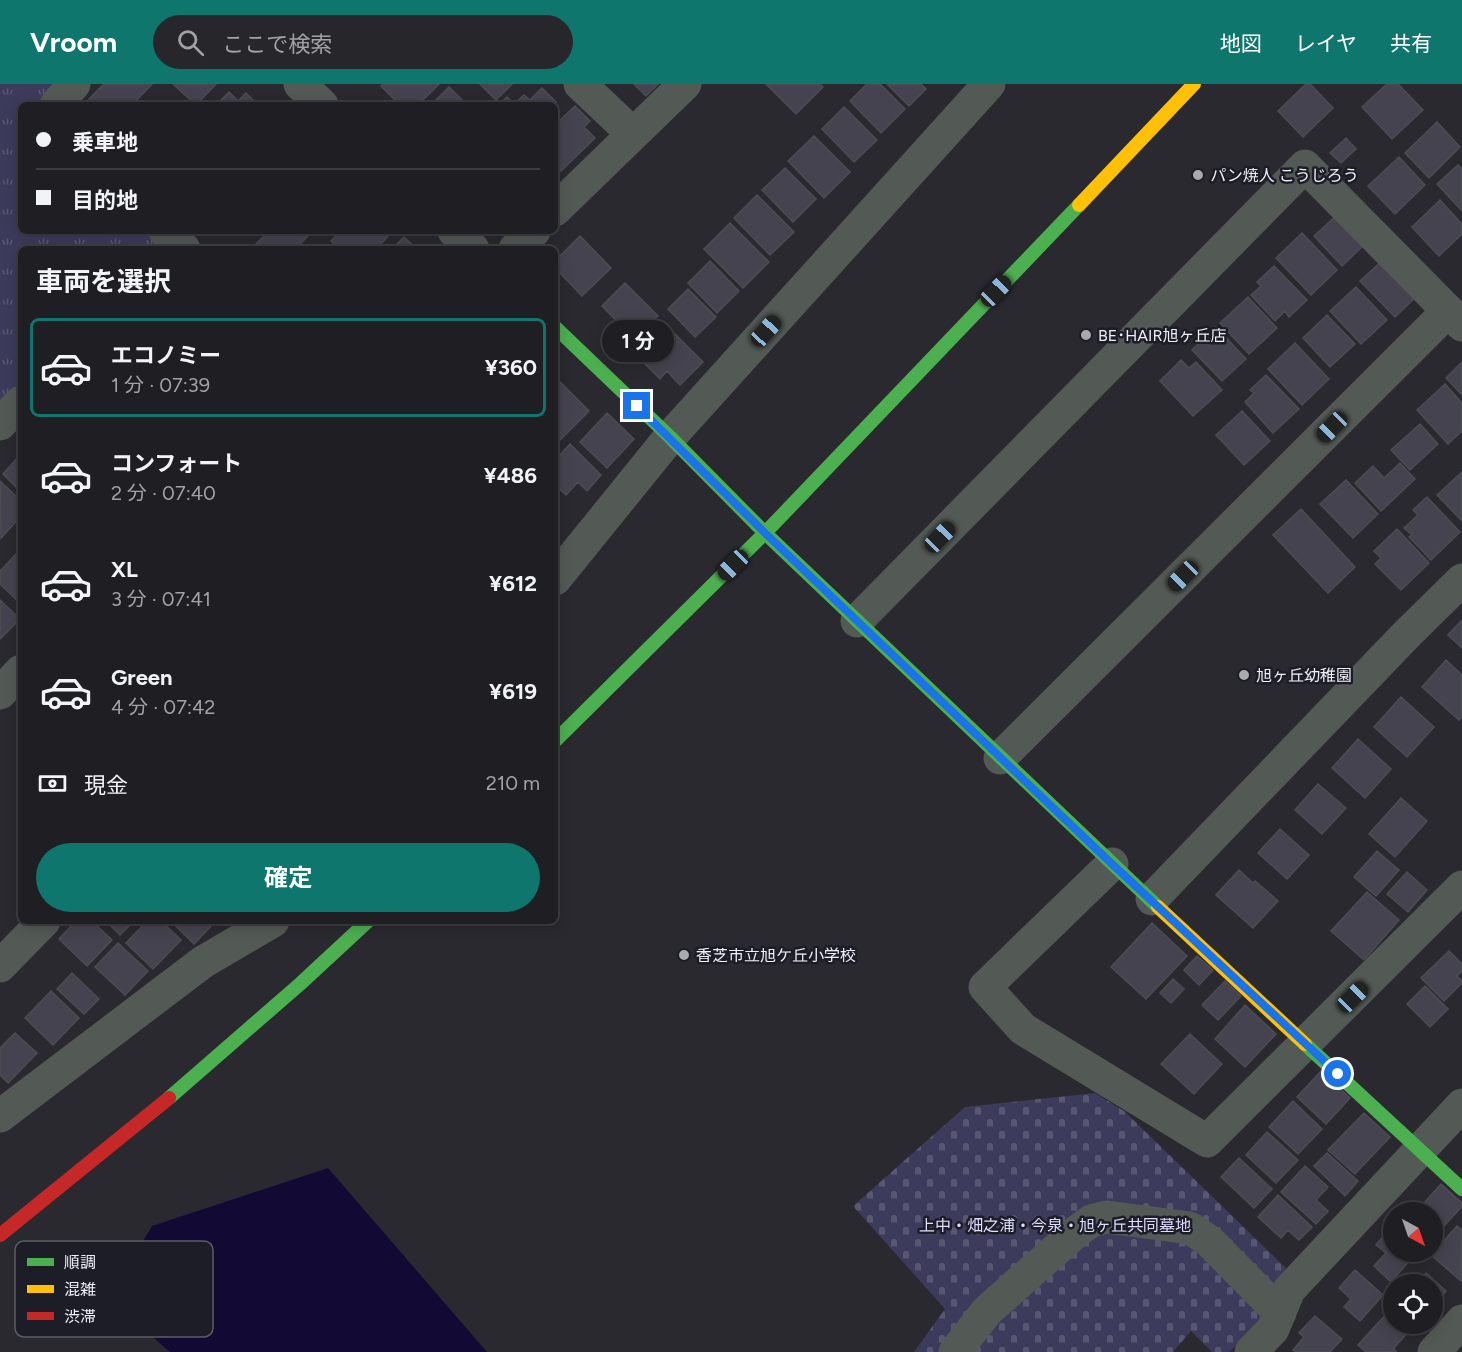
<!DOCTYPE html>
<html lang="ja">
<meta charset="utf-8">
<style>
:root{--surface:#1f1f23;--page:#27272b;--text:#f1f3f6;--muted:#a1a2a6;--line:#3c3d41;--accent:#0f766e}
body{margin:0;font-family:Figtree,"Noto Sans JP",sans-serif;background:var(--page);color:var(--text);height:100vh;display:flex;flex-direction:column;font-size:22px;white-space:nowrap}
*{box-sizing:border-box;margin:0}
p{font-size:20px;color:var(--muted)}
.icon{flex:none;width:33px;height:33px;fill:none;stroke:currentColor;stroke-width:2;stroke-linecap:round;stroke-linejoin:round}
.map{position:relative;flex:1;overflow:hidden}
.sheet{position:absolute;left:18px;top:162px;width:540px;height:678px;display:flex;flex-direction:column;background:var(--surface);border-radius:9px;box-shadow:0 3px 15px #0003,0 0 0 2px var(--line)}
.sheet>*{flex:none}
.banner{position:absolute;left:18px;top:18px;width:540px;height:132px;border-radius:9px;box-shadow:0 3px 15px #0003,0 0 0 2px var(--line);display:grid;align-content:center;height:132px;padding:0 18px;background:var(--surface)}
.needle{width:39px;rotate:140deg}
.tools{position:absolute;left:1383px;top:1118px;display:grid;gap:12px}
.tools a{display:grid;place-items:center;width:60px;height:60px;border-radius:50%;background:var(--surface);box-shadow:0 3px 15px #0003,0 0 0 2px var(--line);font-size:30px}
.end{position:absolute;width:27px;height:27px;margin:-14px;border:8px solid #1a73e8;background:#fff;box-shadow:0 0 0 3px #fff}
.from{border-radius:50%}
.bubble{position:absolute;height:42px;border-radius:21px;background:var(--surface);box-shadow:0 3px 15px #0003,0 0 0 2px var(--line);font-size:20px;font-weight:700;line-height:42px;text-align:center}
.car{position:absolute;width:18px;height:36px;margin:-18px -9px;border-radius:8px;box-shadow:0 0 4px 2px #0007;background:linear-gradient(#222 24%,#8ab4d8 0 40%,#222 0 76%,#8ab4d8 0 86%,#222 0)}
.banner b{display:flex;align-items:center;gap:21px;height:57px;font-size:22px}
.banner b+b{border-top:2px solid var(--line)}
.banner i{width:15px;height:15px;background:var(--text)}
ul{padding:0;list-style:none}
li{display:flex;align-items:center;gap:18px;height:99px;margin:0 12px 9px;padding:0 6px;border:3px solid transparent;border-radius:9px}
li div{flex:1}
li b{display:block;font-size:22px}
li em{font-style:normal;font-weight:700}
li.selected{border-color:var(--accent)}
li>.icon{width:54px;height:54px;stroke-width:1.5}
h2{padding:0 18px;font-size:27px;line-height:72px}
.pay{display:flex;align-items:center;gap:15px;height:66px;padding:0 18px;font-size:22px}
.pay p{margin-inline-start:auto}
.primary-button{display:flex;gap:12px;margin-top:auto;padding:12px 18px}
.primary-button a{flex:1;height:69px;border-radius:36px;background:var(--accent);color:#fff;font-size:24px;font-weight:700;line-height:69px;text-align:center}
header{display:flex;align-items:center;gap:36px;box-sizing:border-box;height:84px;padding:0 30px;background:var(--accent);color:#fff}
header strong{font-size:28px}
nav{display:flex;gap:33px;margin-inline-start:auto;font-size:21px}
.search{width:420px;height:54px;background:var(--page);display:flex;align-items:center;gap:15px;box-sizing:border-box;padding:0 21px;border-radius:33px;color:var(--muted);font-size:22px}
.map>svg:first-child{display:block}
</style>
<header>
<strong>Vroom</strong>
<div class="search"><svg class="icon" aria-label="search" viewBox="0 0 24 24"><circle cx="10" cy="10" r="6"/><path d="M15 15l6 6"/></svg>ここで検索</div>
<nav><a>地図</a><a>レイヤ</a><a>共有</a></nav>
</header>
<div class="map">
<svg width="1462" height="1268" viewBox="0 0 1462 1268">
<defs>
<pattern id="grass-tufts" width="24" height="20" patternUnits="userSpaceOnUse" patternTransform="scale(1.5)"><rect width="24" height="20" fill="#3c3b5b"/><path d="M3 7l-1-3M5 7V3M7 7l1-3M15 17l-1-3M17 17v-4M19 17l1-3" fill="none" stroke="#585873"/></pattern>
<pattern id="cemetery-stones" width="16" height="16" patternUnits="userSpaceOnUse" patternTransform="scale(1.5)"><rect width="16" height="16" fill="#3c3b5b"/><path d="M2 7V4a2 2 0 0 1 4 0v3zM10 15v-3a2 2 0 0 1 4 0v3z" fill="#585873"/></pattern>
</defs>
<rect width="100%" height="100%" fill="#29292f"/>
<path fill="url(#grass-tufts)" d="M0 0H60L47 21H21V147H158L168 157 160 165H21V309L0 330Z"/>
<path fill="url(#cemetery-stones)" d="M1095 1009 1124 1027 1289 1187 1261 1239 1229 1268H1212L1191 1247 1173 1268H914L945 1225 853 1122 965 1023Z"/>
<path fill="#120a34" d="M328 1084 487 1268H170L109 1215 152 1142Z"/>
<path fill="#44434f" stroke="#4c4d53" stroke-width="1.5" d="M104 0H152L132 21H95L89 15Z
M173 0H216L196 21Z
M382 0H439L418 21H400L381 2Z
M480 0H512L496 16Z
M634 0H658L646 12Z
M766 0H820L823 3 796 30Z
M867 0H880L905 25 881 49 850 17Z
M887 0H921L926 5 909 22Z
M1306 0H1310L1333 24 1303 53 1278 27Z
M1387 0H1398L1423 26 1392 55 1362 23Z
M449 3 467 21H431Z
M542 4 556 18 553 21H498L507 13 514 20 524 11 530 16Z
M229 8 238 17 246 9 258 21H216Z
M575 22 590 37 584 43 595 54 561 87 555 81V41Z
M844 23 877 56 854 78 822 45Z
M1437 38 1460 63 1429 94 1405 69Z
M814 52 850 88 824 114 788 77Z
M1346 54 1356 65 1341 79 1330 69Z
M1399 73 1425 101 1395 130 1368 102Z
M1458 81 1462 85V127L1437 100Z
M785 84 816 115 793 138 762 106Z
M757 111 794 148 770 171 734 134Z
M1440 116 1462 140V150L1439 172 1412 143Z
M1338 130 1366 159 1342 182 1314 152Z
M730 139 769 178 743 204 704 165Z
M269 147H307L310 150 295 165H261L256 160Z
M340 147H393L376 165H339L331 157Z
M1302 149 1337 186 1311 211 1276 174Z
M580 152 611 184 582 212 555 184V177Z
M404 153 417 165H392Z
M1385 174 1419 210 1395 233 1360 197Z
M710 177 739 207 717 229 688 199Z
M1274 182 1307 216 1289 233 1285 227 1275 237 1251 211 1261 202 1257 198Z
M625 199 658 232 634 255 602 222Z
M1356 203 1387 236 1361 260 1330 227Z
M688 205 716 233 695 253 668 225Z
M1248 213 1277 244 1249 270 1220 239Z
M1327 231 1355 260 1330 283 1303 254Z
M666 241 703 278 680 301 667 287 660 295 642 277 649 270 643 263Z
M1216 243 1246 275 1222 297 1192 266Z
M1295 259 1329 295 1302 321 1268 285Z
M1181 276 1189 284 1196 278 1222 306 1193 332 1160 297Z
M1462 278V311L1446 294Z
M1266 291 1299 325 1273 349 1245 318 1254 309 1250 306Z
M559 297 589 327 558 358 555 356V301Z
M1445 300 1462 319V347L1448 360 1417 326Z
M1242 327 1270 357 1244 381 1216 351Z
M607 329 634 355 607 384 580 358Z
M1420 340 1438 360 1410 386 1391 366Z
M570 360 601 391 587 407 578 398 566 411 555 401V376Z
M21 370V408L3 390Z
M1400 379 1415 395 1381 427 1355 399 1373 382 1384 394Z
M1462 388V437L1437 411Z
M1346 396 1378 430 1353 454 1320 420Z
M0 397 21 417V432L1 454Z
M1427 413 1460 448 1431 476 1409 453 1412 451 1404 444 1418 431 1413 426Z
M1301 425 1355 483 1328 509 1273 451Z
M1397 445 1429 479 1401 506 1375 480 1381 474 1374 467Z
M19 467 21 469V520L0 500V487Z
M0 516 20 535 0 555Z
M1461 537 1462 539V564L1448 551Z
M1446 576 1462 591V633L1459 636 1422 603Z
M1401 613 1434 643 1407 673 1374 643Z
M1358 655 1391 685 1365 714 1332 684Z
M1318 700 1346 724 1322 750 1295 726Z
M1401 714 1427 737 1395 773 1369 750Z
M1280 745 1309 771 1287 795 1258 769Z
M1377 767 1399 786 1376 812 1354 793Z
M1239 786 1253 799 1255 797 1278 817 1253 844 1216 811Z
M1407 788 1427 806 1408 828 1387 810Z
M1367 808 1399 836 1364 876 1331 847Z
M76 837H92L112 856 87 882 59 855Z
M106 837H134L120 851Z
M147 837H161L181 856 153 885 126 859Z
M171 837H216L194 860Z
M1152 839 1187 872 1146 915 1111 883Z
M118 859 148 887 125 911 95 883Z
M1449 867 1462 880V887L1457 892 1462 897V899L1444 917 1421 894Z
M1197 872 1213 886 1199 901 1184 886Z
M72 889 99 915 84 930 57 905Z
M1173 895 1184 905 1171 919 1160 909Z
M1225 897 1241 912 1218 936 1202 921Z
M1425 902 1448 925 1430 943 1407 920Z
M51 907 79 934 53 961 25 934Z
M1245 921 1276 950 1245 983 1215 955Z
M15 949 37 969 8 999 0 991V964Z
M1190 950 1222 980 1194 1010 1161 980Z
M1321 987 1350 1014 1326 1040 1297 1013Z
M1293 1017 1322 1045 1298 1070 1269 1043Z
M1364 1029 1390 1053 1355 1090 1328 1066Z
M1267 1048 1298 1076 1276 1099 1246 1071Z
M1327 1069 1358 1097 1345 1112 1314 1082Z
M1239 1074 1272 1105 1254 1124 1221 1093Z
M1305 1082 1328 1103 1316 1116 1328 1127 1316 1140 1281 1108Z
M1441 1100 1462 1119V1122L1437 1150 1432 1145V1128H1416Z
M1278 1111 1312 1143 1299 1156 1288 1146 1281 1154 1258 1133Z
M1457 1142 1462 1146 1461 1197 1431 1171Z
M1391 1143 1394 1146V1167H1418L1391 1198 1374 1182 1386 1169 1376 1161Z
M1355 1186 1383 1211 1360 1237 1344 1223 1351 1215 1339 1204Z
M1426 1189 1446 1207 1438 1217 1444 1223 1432 1235V1200H1408L1417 1190 1422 1194Z
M1388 1228 1394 1233V1239H1400L1409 1247 1394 1264 1396 1268H1366L1358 1261Z
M1315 1232 1342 1255 1330 1268H1296L1293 1266 1304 1253 1299 1249Z"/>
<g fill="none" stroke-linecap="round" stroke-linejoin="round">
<path stroke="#535955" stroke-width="33" d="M300 0 322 21
M580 0 633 50
M56 21 74 0
M555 126 685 0
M165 147 184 165
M454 147 473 165
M515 165 534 147
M0 340 21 318
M555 495 670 353 989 0
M857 537 1305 82 1462 241
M0 609 21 587
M1000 674 1448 227
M1112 780 985 903 1023 945 1207 1057 1462 803
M1152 815 1408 549 1462 496
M0 882 44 837
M0 1032 203 878 273 837
M955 1268 987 1227 1076 1148 1091 1137 1107 1133 1190 1144 1209 1157 1280 1229
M1251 1268 1273 1245 1289 1206 1462 1021
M1434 1268 1462 1237"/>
<path stroke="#4caf50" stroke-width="14" d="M555 243 670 353 765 449 1158 823
M555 657 765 449 1079 121
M1305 960 1462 1105
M169 1014 300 900 368 837"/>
<path stroke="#ffc107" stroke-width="14" d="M1079 121 1194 0
M1158 823 1305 960"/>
<path stroke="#c62828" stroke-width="14" d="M0 1151 169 1014"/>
</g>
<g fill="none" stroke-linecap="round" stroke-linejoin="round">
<path stroke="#1a73e8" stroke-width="8" d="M637 322 765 449 1112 780 1338 990"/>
</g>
<g fill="#a9a9b0" stroke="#1d1d28" stroke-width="2">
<circle cx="1198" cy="91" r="6"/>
<circle cx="1086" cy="251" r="6"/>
<circle cx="1244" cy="591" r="6"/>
<circle cx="684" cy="871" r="6"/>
</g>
<g text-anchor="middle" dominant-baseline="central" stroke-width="5" stroke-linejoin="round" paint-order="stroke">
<g font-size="16" fill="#eeeef6" stroke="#1d1d28" text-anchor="start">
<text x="1210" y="91">パン焼人 こうじろう</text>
<text x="1098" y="251">BE･HAIR旭ヶ丘店</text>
<text x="1256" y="591">旭ヶ丘幼稚園</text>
<text x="696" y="871">香芝市立旭ケ丘小学校</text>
</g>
<g font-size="16" fill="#dcddff" stroke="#1d1d28">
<text x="1055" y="1141">上中・畑之浦・今泉・旭ヶ丘共同墓地</text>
</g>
</g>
<rect x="15" y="1157" width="198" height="96" rx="9" fill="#1d1d28" stroke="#5c5c66" stroke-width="1.5"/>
<rect x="27" y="1174" width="27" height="8" fill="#4caf50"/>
<rect x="27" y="1201" width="27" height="8" fill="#ffc107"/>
<rect x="27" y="1228" width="27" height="8" fill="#c62828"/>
<g font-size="16" fill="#eeeef6">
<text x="64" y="1184">順調</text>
<text x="64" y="1211">混雑</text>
<text x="64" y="1238">渋滞</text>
</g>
</svg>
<div class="tools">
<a><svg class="needle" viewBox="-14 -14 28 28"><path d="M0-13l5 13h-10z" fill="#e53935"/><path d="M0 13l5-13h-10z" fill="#a1a2a6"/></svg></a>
<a><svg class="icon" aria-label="locate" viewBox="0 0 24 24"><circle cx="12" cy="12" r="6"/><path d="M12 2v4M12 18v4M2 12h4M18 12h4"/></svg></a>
</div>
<i class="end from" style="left:1338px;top:990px"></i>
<i class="end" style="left:637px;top:322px"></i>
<div class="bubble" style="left:602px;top:236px;width:72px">1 分</div>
<i class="car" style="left:996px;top:207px;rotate:44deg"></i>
<i class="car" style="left:766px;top:247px;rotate:42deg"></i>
<i class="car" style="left:1332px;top:343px;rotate:225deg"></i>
<i class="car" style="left:940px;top:453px;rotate:44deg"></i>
<i class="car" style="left:733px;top:481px;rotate:225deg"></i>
<i class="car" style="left:1183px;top:492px;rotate:225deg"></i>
<i class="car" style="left:1353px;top:913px;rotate:45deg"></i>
<div class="banner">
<b><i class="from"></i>乗車地</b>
<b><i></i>目的地</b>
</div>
<section class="sheet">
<h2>車両を選択</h2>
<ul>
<li class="selected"><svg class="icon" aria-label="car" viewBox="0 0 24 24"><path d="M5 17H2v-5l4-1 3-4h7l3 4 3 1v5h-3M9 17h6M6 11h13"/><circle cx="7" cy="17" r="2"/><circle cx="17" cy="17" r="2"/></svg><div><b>エコノミー</b><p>1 分 · 07:39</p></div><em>¥360</em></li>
<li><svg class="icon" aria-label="car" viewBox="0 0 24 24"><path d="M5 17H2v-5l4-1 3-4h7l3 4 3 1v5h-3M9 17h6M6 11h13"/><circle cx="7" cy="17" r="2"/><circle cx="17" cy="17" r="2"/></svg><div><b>コンフォート</b><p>2 分 · 07:40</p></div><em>¥486</em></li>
<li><svg class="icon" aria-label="car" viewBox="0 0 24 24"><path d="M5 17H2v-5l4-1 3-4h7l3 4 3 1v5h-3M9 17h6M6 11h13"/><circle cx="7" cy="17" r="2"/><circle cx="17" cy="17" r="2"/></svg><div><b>XL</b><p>3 分 · 07:41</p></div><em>¥612</em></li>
<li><svg class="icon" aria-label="car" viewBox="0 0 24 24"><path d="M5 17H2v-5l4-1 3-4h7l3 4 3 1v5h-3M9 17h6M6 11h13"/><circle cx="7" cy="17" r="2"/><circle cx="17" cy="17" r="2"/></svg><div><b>Green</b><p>4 分 · 07:42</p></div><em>¥619</em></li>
</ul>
<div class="pay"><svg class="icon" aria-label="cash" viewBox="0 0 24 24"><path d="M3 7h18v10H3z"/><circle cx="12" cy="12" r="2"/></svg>現金<p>210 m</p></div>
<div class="primary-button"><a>確定</a></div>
</section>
</div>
